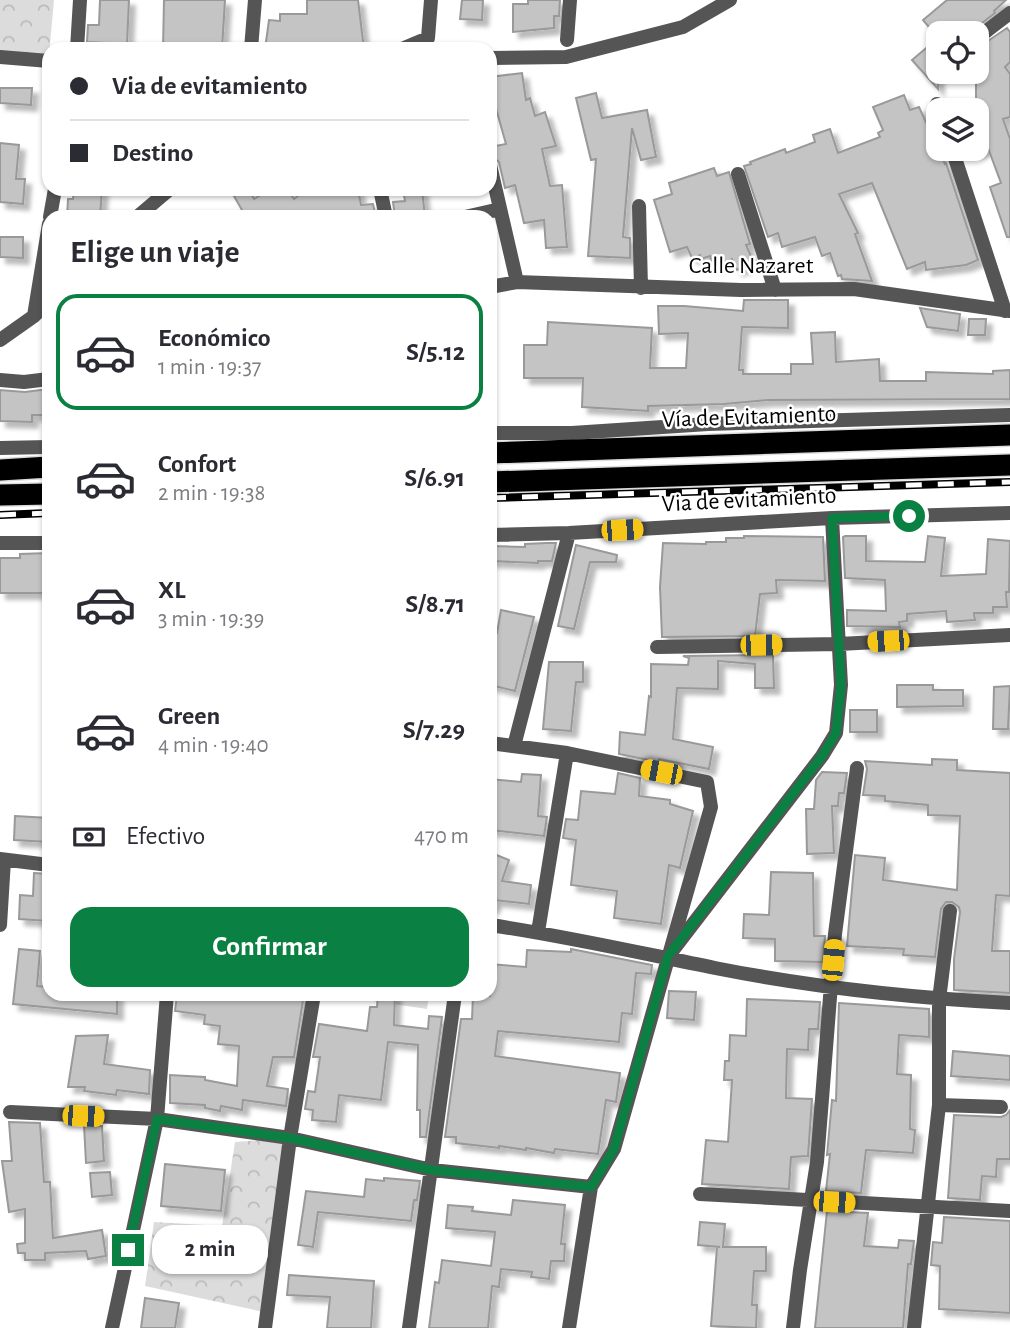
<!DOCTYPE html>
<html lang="es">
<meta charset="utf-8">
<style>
:root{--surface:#fff;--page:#f2f2f3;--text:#2b2b33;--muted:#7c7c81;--line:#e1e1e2;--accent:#0b8043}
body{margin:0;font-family:"Alegreya Sans",sans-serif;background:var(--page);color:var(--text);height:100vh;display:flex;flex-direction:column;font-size:26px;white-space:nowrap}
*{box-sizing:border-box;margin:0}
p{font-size:23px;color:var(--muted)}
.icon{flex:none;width:38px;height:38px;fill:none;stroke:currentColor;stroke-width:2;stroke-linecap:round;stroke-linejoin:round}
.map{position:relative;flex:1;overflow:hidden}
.panel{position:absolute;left:42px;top:210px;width:455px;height:791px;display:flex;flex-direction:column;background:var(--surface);border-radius:21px;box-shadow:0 2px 5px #0004}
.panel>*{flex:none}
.hud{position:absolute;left:42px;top:42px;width:455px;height:154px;border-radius:21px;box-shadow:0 2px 5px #0004;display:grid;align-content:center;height:154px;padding:0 28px;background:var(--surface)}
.tools{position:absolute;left:926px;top:21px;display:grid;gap:14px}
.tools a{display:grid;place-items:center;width:63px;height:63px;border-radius:14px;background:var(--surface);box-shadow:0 2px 5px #0004;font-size:35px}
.end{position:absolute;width:32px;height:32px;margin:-16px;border:9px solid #0b8043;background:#fff;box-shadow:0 0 0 4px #fff}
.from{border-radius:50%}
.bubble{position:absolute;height:49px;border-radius:21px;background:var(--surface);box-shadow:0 2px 5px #0004;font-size:23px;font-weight:600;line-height:49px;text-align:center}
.car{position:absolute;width:21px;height:42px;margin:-21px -10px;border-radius:9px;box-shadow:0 0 5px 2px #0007;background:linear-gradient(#f5c518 24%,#345 0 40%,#f5c518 0 76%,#345 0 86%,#f5c518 0)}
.hud b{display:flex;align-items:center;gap:24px;height:66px;font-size:26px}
.hud b+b{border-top:2px solid var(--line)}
.hud i{width:18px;height:18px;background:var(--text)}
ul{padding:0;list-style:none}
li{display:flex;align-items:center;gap:21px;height:116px;margin:0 14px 10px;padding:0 14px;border:4px solid transparent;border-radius:21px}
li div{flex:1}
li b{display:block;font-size:26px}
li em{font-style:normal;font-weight:600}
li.selected{border-color:var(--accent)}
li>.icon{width:63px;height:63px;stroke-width:1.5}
h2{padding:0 28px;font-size:32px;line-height:84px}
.pay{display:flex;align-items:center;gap:18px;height:77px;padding:0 28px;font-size:26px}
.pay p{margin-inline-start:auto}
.primary-button{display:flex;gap:14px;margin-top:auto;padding:14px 28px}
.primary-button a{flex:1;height:80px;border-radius:21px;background:var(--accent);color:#fff;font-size:28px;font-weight:600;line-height:80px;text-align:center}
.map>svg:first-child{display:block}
</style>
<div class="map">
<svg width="1010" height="1328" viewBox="0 0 1010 1328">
<defs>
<pattern id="park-crowns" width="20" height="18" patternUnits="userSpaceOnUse" patternTransform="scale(1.75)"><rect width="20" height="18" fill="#dcdcdc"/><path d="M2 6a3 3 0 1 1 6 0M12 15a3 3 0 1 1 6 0" fill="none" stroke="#bbb"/></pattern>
<filter id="shadow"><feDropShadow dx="6" dy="6" stdDeviation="2" flood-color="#0004"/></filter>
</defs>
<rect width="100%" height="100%" fill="#fff"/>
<path fill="url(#park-crowns)" d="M0 0H54L49 55 0 51Z
M290 1138 268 1313 145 1286 154 1222 222 1226 235 1142Z"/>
<path fill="#dcdcdc" d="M340 994H429L427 1009 339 996Z"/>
<path fill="#c4c4c4" stroke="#999" stroke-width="2" filter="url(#shadow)" d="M100 0H129L127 44 87 42 88 25H99Z
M164 0H225L222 49H163Z
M307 0H358L364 49H265L269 20 280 21V14H307Z
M462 0H483L482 20 460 19Z
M528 0H560L559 16H554V28L513 32V4H528Z
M947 0H1006L994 11 995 13 969 33H934L923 20Z
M1007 28 1010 32V62L1005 67 1010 74V117L1003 119 1010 139V237H1007L990 187 1001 183 988 148 976 152V49Z
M938 38V89L912 60Z
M522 73 526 100 530 98 535 116 545 112 556 146 542 149 550 186 562 185 567 247 546 248 544 220 524 223 515 185 505 188 499 162 492 156 490 147 506 144 493 98H490V77Z
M0 88H32L31 105 0 103Z
M596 93 602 118 647 110 656 157 641 160 632 128 623 237 630 238V258L588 256 596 159 591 160 576 98Z
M904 95 910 110 919 107 945 164 946 163 978 260 966 265 926 270 925 262 907 269 872 183 839 194 858 233 855 234 872 281 842 279 841 275 838 276 830 253 822 256 815 237 782 247 778 233 768 237 744 166 751 164 750 162 785 149 786 153 815 142 813 135 830 129 838 153 880 137 878 133 883 130 873 107Z
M0 143 19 145 16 179H25L23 204 0 202Z
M714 168 717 176 729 172 750 244 746 245 754 263 737 270 732 259 714 267 710 256 701 259 700 255 692 258 687 247 670 252 654 200 672 194 669 183Z
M74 189H102L100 217H67L68 199H73Z
M230 189H249L254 199 270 189H287L294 199 306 189H317L326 192 358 189 361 205 373 204 376 217H246Z
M403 189H422L425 217H395L393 202 405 201Z
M0 237H23V258L0 257Z
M744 300H788V328L742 327 739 370H743V374H791V364H813L811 333 835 332 836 362 879 359 880 381H926V372L993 374V371L1010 370V399L768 400 724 404 648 406V411L582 407 583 378H524V345H547L548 322 652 328 650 368H686L688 333 659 334 658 306H684L743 311Z
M920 308 960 314 958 331 927 327Z
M969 319H986L985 335H968Z
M49 389 48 415H32V422L0 421V390L25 392Z
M744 536 823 537 825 581 776 580 777 593 760 594 755 636 662 637 660 587 663 543 706 544V542H726V538H744Z
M845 536H866V561L925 562 928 536 945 538 941 576 986 574 988 539 1010 541 1009 592H1006L1007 607H993V613H974L975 620 947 622 946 611 907 614V621L899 622 900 627 847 626V610L886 611 885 580 845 578 843 537Z
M547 543H556L552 561H538V563L490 561V546L525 547V544Z
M576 545 617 555 616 562H590L574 629 558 626Z
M49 553V593H0V558H20V554Z
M501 610 534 617 515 691 490 685V631L497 633Z
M773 655 774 688H755V664L718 661V689L677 688 673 739 713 747 709 769 659 759V762L619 754 620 732 645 735 649 696 651 697V664L688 665 689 658 683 656Z
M549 662H583V682H576L571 731 543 729Z
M897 685H933V690H963V706L897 707Z
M1010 686 1008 729H993L994 687Z
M850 710H877V732H850Z
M932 759 957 760V770L1010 773V896L996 895 992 951H1010V993L954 990V959L960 912 959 907 952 902H946L941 909 935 957 903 955 904 949 847 946 855 855 885 858 883 880 957 890 960 816 928 815V805L885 801V796L863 795 867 769 865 761 932 765Z
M822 772 847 773 844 793H839L838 806H832L834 853 807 854 806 809H814L816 780Z
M618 773 640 778 639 796 670 800V804L693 811 680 868 669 865 661 924 614 918 617 891 571 885 576 840 563 838 566 819 578 820 581 791 615 794Z
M522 774 541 775 538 816 547 817 544 836 490 830V779L521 782Z
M15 816 49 818V842L14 840Z
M494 854 509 860 502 881 531 885 529 904 495 900 493 907H490V866Z
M771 872 813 873 814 936H825L823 962 775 961V939L743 938 744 914 769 915Z
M34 873 49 874V921L19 919 20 895 33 896Z
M19 949 40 951 37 986 49 987V994H117V1014L13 1004Z
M571 949 652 965 651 974 636 973 632 1014 622 1013 619 1042 498 1031 495 1056 620 1073 616 1102 606 1100 598 1154 555 1149 554 1153 526 1148V1150L499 1146V1148L456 1143V1137H445L461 1019H472L473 995 490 996V964L526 967 527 950 571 952Z
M669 991 696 992 694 1020 667 1018Z
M177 994H304L294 1057H273L267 1086 288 1089 286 1106 243 1100 242 1110 221 1106 220 1111 205 1108V1105L170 1103V1075L205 1077V1080L237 1086 239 1046 218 1044 220 1026 204 1024 205 1015 175 1011Z
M378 994H395L394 1025 428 1029 429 1016 442 1017 426 1137H420V1110H417L418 1045 388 1042 381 1100 339 1095 336 1122 312 1120 313 1110 305 1109 308 1091 315 1092 320 1057H313L319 1024 367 1031 370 1007H377Z
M747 999 820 1002 818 1029H809L808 1050 787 1049 786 1098 812 1099 808 1156 791 1157 789 1189 702 1184 706 1140 728 1142 732 1080H724L725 1061H729L730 1035 746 1036Z
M839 1003 929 1009V1037L899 1035 897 1074 911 1075 910 1129 915 1130 913 1153 866 1150 861 1193 826 1191 830 1154 827 1155 832 1100 836 1101Z
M108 1035 104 1064 150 1070 149 1094 117 1090 116 1095 84 1091 85 1087H68L76 1036Z
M953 1051 1010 1056V1080L951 1076Z
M1010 1110V1159H997L996 1177 982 1176 980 1200 948 1198 954 1115 1001 1117 1006 1115Z
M9 1122 40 1123 44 1182H50L53 1238 102 1230 106 1256 88 1259 86 1251 45 1253V1260H25V1253H18L17 1244 25 1243V1209L9 1212 2 1161H12Z
M84 1125 102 1126 104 1161 86 1163Z
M165 1164 225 1170 221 1211 161 1206Z
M110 1172 112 1195 92 1197 90 1173Z
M384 1178 420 1181 417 1200H414L411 1221 318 1212 313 1247 298 1245 306 1191 364 1197 366 1179 384 1181Z
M513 1200 565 1205 561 1244H565L564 1261H551L549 1279 531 1277 532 1272 501 1269 499 1287 492 1286 488 1328H429L435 1282 439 1283 442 1260 491 1266 495 1232 446 1228 448 1205 473 1207 472 1211 511 1215Z
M827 1211 868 1213 864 1246 898 1248 899 1240 914 1241 911 1264H908L903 1328H815Z
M944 1217 1010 1221V1313L939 1309 940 1266 931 1265 933 1242 942 1243Z
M700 1222 725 1224 723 1247H766V1271H754L752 1305H757L756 1328 711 1326 717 1247H720L698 1245Z
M289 1275 374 1281 371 1328H327L330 1297 287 1295Z
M145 1298 179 1303 175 1328H141Z"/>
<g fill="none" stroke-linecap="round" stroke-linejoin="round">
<defs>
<path id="highway" d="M490 453 1010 435
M0 470 49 467
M490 482 1010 465
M0 495 49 494"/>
</defs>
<use href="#highway" stroke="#dbdbdb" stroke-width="24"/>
<path stroke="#555" stroke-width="14" d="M976 39 1010 13
M567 40 570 0
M77 49 80 0
M251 49 255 0
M402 49 428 38 431 0
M0 57 49 61
M490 58 566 57 683 27 730 0
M937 104 939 110
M952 149 1005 311
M490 165 517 282
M738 174 775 290
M380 189 386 217
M639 206 641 288
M50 217 55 189
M137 217 170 189
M465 217 500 209
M490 287 517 282 741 290 854 289 1010 311
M34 316 49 224
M0 340 34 316 49 301
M0 380 24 382 49 379
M490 433H572L708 424 1010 415
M0 448 49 447
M490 535 569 533 832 518 1010 513
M0 543H49
M657 647 839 644 1010 635
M490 743 567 753 707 782 711 807 614 1149 591 1187 569 1328
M514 746 569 533
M0 859 49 865
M0 925 4 860
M490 925C566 936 640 953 715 968 811 987 912 998 1010 1003
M538 932 567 753
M673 950 822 756 836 733 841 685 832 518
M167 994 157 1119 290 1138 432 1170 591 1187
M939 1105 1001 1107
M10 1112 157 1119 112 1328
M700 1194 1010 1211
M265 1328 290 1138 314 994
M409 1328 455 994
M793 1328 800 1270 817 1162 835 934 857 768
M914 1328 939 1105V1000L950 911"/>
<use href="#highway" stroke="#000" stroke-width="21"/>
<defs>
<path id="rail" d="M490 498 1010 482
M0 515 49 513"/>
</defs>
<use href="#rail" stroke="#000" stroke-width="8"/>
<use href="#rail" stroke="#fff" stroke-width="5" stroke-dasharray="16" stroke-linecap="butt"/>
</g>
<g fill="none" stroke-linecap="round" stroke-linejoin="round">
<path stroke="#0b8043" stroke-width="9" d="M128 1250 157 1119 290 1138 432 1170 591 1187 614 1149 668 956 822 756 836 733 841 685 832 518 909 516"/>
</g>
<g text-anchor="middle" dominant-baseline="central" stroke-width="5" stroke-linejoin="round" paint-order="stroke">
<g font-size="24" fill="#000" stroke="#fff">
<text x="751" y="266">Calle Nazaret</text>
<text transform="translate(749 417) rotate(-2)">Vía de Evitamiento</text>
<text transform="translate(749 500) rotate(-3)">Via de evitamiento</text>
</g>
</g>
</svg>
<div class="tools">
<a><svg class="icon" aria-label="locate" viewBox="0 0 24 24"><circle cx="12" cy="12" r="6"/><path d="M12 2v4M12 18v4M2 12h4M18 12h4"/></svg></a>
<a><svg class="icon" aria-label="layers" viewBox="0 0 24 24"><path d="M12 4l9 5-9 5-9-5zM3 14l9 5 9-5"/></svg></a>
</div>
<i class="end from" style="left:909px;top:516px"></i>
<i class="end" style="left:128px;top:1250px"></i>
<div class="bubble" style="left:152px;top:1225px;width:116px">2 min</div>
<i class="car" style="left:622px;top:530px;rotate:87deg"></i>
<i class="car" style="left:888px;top:641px;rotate:267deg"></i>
<i class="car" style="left:761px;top:645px;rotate:89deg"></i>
<i class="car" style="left:661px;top:772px;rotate:281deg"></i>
<i class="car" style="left:833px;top:960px;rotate:5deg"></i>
<i class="car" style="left:83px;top:1116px;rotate:92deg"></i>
<i class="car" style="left:834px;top:1202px;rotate:93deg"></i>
<div class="hud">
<b><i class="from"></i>Via de evitamiento</b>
<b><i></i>Destino</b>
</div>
<section class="panel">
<h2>Elige un viaje</h2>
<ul>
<li class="selected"><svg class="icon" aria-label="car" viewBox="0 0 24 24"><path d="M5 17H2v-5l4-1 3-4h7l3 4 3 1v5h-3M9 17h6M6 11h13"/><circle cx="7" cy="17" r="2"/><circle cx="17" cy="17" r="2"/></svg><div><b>Económico</b><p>1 min · 19:37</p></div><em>S/5.12</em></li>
<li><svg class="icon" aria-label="car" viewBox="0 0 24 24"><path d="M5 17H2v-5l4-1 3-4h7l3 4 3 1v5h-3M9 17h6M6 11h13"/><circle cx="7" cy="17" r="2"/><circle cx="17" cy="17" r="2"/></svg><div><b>Confort</b><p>2 min · 19:38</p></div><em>S/6.91</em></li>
<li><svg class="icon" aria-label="car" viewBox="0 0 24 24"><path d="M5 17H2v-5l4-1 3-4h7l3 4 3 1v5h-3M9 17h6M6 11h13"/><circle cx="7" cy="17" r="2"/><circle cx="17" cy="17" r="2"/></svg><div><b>XL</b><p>3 min · 19:39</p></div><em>S/8.71</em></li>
<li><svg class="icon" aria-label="car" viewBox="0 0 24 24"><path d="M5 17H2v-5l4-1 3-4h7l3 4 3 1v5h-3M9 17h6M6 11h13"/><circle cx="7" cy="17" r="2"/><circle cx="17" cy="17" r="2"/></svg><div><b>Green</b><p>4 min · 19:40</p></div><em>S/7.29</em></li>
</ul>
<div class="pay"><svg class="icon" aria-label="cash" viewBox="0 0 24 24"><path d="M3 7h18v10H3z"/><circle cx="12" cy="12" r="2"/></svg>Efectivo<p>470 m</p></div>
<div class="primary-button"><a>Confirmar</a></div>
</section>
</div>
